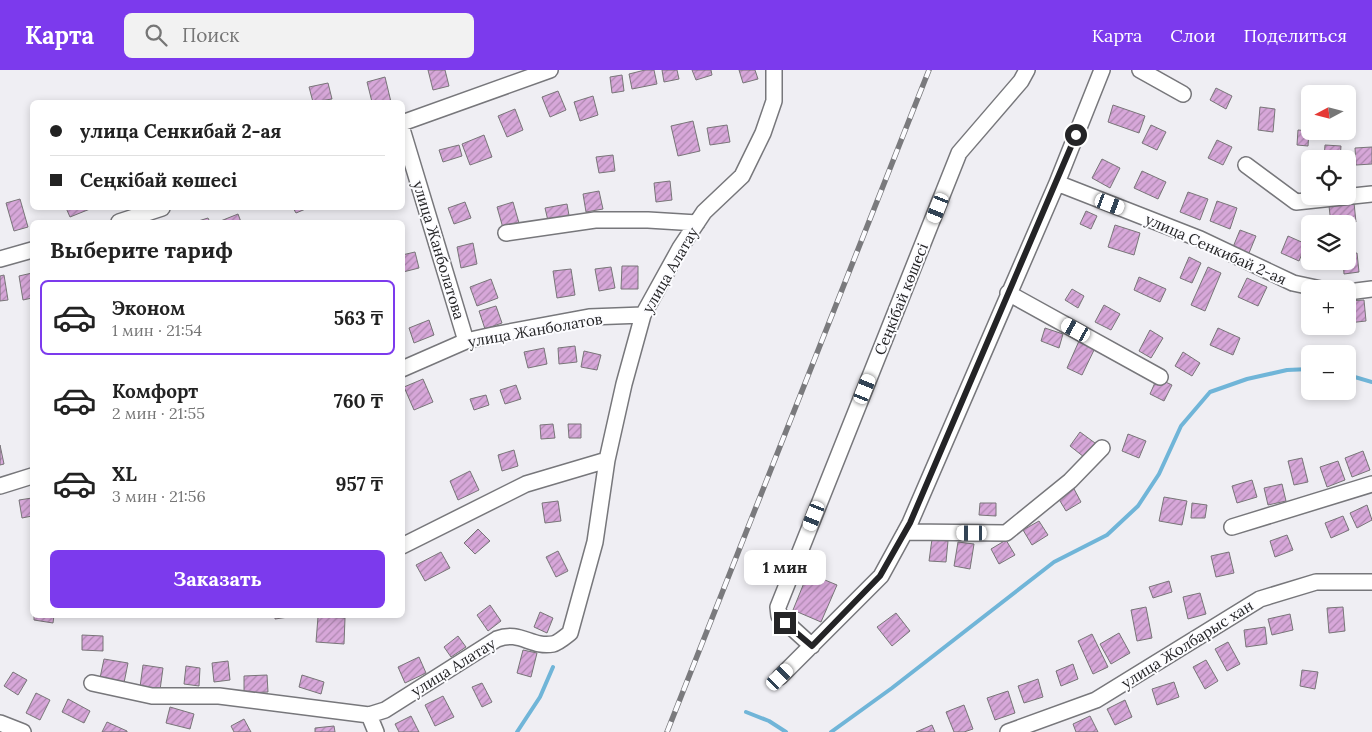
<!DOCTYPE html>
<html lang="ru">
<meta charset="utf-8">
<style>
:root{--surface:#fff;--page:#f2f2f2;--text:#222;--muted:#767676;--line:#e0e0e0;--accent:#7c3aed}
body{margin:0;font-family:Lora,serif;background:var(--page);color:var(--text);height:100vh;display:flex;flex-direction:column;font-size:19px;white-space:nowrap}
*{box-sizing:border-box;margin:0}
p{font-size:16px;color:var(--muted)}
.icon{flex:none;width:28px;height:28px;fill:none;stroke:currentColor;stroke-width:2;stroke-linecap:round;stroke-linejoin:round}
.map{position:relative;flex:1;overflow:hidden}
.panel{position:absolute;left:30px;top:150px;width:375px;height:398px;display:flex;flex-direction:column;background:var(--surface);border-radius:8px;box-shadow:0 2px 8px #0003}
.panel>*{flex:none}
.banner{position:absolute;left:30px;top:30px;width:375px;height:110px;border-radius:8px;box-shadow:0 2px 8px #0003;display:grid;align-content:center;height:110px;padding:0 20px;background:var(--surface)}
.needle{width:32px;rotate:263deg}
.fabs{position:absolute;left:1301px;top:15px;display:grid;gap:10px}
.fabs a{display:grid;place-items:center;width:55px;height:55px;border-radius:8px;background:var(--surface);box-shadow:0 2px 8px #0003;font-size:25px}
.end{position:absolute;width:22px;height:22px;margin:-11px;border:6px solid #242426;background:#fff;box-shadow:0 0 0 2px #fff}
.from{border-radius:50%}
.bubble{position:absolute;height:35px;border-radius:8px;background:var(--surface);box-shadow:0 2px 8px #0003;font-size:16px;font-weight:800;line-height:35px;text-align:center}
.car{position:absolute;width:15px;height:30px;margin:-15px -8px;border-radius:6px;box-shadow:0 0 4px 1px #0007;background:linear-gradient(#fff 24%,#345 0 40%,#fff 0 76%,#345 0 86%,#fff 0)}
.banner b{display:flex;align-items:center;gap:18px;height:48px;font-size:19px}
.banner b+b{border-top:1px solid var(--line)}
.banner i{width:12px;height:12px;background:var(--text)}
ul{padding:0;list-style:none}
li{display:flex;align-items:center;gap:15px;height:75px;margin:0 10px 8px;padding:0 10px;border:2px solid transparent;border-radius:8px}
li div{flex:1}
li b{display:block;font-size:19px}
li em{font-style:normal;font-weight:800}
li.active{border-color:var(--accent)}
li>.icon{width:45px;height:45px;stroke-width:1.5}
h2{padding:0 20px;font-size:22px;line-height:60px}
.cta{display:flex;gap:10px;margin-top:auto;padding:10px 20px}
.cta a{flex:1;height:58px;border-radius:8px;background:var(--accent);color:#fff;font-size:20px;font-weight:800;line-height:58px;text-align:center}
header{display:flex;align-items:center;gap:30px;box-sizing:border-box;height:70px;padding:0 25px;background:var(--accent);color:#fff}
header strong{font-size:24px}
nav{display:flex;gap:28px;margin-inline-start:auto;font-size:18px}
.search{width:350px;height:45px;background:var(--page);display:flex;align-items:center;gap:12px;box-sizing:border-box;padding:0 18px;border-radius:8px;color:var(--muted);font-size:19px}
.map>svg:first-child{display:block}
</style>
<header>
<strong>Карта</strong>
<div class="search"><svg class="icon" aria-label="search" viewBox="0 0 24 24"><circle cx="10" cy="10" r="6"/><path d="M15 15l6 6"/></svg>Поиск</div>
<nav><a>Карта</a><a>Слои</a><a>Поделиться</a></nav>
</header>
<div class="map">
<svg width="1372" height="662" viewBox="0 0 1372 662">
<defs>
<pattern id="building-hatch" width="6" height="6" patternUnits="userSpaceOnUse" patternTransform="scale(1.25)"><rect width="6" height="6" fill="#d7a7d9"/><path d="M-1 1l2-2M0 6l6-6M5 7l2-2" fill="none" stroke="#ae88b0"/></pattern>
</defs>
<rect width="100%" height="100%" fill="#efeef3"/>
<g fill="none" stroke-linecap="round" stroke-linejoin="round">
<path stroke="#70b5d8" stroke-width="4" d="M1348 305 1372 312
M746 642 769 651 786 662
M517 662 540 627 553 597
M831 662 892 618 1054 492 1107 465 1138 436 1159 404 1181 356 1210 322 1247 309 1287 300 1310 299"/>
</g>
<path fill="url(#building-hatch)" stroke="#787578" d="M428 0H445L449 16 433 20Z
M645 0H654L657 14 632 19 629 4Z
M662 0H677L679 9 664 12Z
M692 0H711L712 5 696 10Z
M739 0H755L758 9 743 13Z
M622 5 624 21 612 23 610 7Z
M385 7 391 32H372L367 12Z
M328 13 332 29 313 32 309 17Z
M1216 18 1232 26 1226 39 1210 30Z
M558 21 566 40 550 47 542 27Z
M593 26 598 45 580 51 574 32Z
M1113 35 1145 46 1139 63 1108 52Z
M1260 37 1275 39 1273 62 1258 60Z
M515 39 523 60 507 67 498 46Z
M693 51 700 81 678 86 671 56Z
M727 55 730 72 710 75 707 58Z
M1151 55 1166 62 1157 80 1142 73Z
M1298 60 1309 61 1308 76 1297 75Z
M484 65 492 87 470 95 462 74Z
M1217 70 1232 77 1223 95 1208 88Z
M459 75 462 86 443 92 439 80Z
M1325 75 1341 76 1340 89H1324Z
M1372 77V94L1356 95 1355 78Z
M613 85 615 101 599 103 596 87Z
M1102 89 1120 98 1110 118 1092 108Z
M1142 101 1166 112 1158 129 1134 118Z
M670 111 672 130 656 132 654 113Z
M599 121 603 139 586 142 583 124Z
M1188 122 1208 129 1200 150 1180 142Z
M20 129 28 157 14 161 6 133Z
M1217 131 1237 138 1230 159 1210 151Z
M465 132 471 148 454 154 448 138Z
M513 132 519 153 503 158 497 137Z
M1354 133 1356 152 1331 154 1329 136Z
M567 134 570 151 549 155 545 138Z
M66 138H90V139L70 147Z
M293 138H308L296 143Z
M1086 141 1097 146 1091 159 1080 154Z
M238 144 241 152H218Z
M208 148 210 152H195Z
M1115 155 1140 163 1134 185 1108 177Z
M1240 160 1256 166 1249 183 1233 177Z
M1288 166 1306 174 1299 191 1281 183Z
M473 173 477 194 461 198 457 177Z
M415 182 419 198 403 202 402 185Z
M1357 183 1359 202 1344 204 1343 191H1348V184Z
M1189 187 1201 193 1192 213 1180 208Z
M622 196H638V219H621Z
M611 197 615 218 599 221 595 199Z
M1208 197 1221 203 1205 241 1191 235Z
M571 199 575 225 557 228 553 201Z
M32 203V228L23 230 19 206Z
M4 205 8 230 0 231V206Z
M1139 207 1166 219 1160 232 1134 220Z
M1247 208 1267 217 1258 236 1238 227Z
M491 209 498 228 477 236 470 217Z
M1072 219 1084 226 1078 238 1065 230Z
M1364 230 1366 251 1348 253V231Z
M1104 235 1120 244 1111 260 1095 252Z
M496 236 502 253 485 259 479 241Z
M1310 240V256L1328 258 1310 260 1307 241Z
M429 250 434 265 414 273 409 258Z
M1045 258 1063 264 1059 278 1041 271Z
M1218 258 1240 268 1233 285 1210 275Z
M1150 260 1163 268 1151 288 1139 281Z
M1079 271 1095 278 1082 305 1067 298Z
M575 276 577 292 559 294 558 278Z
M544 278 547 294 528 298 524 282Z
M584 281 601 285 597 300 581 297Z
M1183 282 1200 293 1192 306 1175 296Z
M1157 308 1172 315 1164 331 1150 324Z
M423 309 433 332 414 340 404 317Z
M516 315 521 329 505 334 500 320Z
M486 325 489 335 474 340 470 329Z
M553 354 555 368 541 369 540 355Z
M568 354H581V368H569Z
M1080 362 1095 373 1084 387 1070 376Z
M1128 364 1146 371 1139 388 1122 381Z
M0 375 4 394 0 395Z
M514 380 518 396 502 401 498 385Z
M1363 381 1370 400 1352 407 1345 388Z
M1302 388 1308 412 1294 415 1288 391Z
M1338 391 1345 410 1327 417 1320 397Z
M470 401 479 420 458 430 450 411Z
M1252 410 1257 427 1237 433 1232 416Z
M1282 414 1286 431 1268 435 1264 418Z
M1073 417 1081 432 1066 441 1057 426Z
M1164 427 1187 431 1182 455 1159 451Z
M32 428V446L22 448 19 430Z
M558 431 561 451 545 453 542 433Z
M980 433H996V446L979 445Z
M1192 433 1207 435 1205 448H1191Z
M1367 435 1372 450 1357 458 1350 443Z
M1343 446 1349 460 1331 468 1325 453Z
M1039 451 1048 465 1032 475 1023 460Z
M478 459 490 471 475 484 464 473Z
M1287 465 1293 480 1275 487 1270 471Z
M932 469 948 471 946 492 929 491Z
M1006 470 1015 485 999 494 991 479Z
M958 472 974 474 970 499 954 496Z
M558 481 568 501 556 507 546 487Z
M441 482 450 498 425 511 416 495Z
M1229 482 1234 503 1216 507 1211 486Z
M808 503 837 515 821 552 793 540Z
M1169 511 1172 522 1153 528 1149 517Z
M1200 523 1206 544 1188 549 1183 527Z
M490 535 501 551 488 561 477 545Z
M1146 537 1152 568 1137 571 1131 540Z
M1343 537 1345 561 1329 563 1327 538Z
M540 542 553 548 547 563 534 557Z
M896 543 910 561 892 576 877 557Z
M1290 544 1293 560 1272 565 1268 549Z
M34 545H54L53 553 34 550Z
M275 545H295V546L275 549Z
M318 547 345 548 344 574 316 572Z
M1265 557 1267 574 1246 577 1244 560Z
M1119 563 1130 583 1111 594 1100 574Z
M1092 564 1108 597 1093 604 1078 571Z
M82 565 103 566V581L82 580Z
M458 566 466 577 451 587 444 577Z
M1228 572 1240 594 1227 601 1215 579Z
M523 580 537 583 531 607 517 603Z
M419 587 426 603 405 613 398 597Z
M104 589 128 593 124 613 100 608Z
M1206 590 1218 611 1205 619 1193 597Z
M228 591 230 610 214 612 212 593Z
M1073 594 1078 609 1061 616 1056 601Z
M143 595 163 598 160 620 140 617Z
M186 596 200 598 199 616 184 614Z
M1302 600 1318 602 1315 619 1300 616Z
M13 602 27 610 18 625 4 616Z
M267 605 268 622 244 623V606Z
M302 605 324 612 321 624 299 617Z
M1038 609 1043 627 1024 633 1018 616Z
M1174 612 1179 627 1157 635 1152 619Z
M482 613 492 632 482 637 472 617Z
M1008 621 1015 643 995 650 987 628Z
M36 623 50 630 40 650 26 643Z
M443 626 454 647 435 656 425 635Z
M68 629 90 641 84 653 62 642Z
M1125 630 1132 647 1115 655 1107 639Z
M964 635 973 659 964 662H954L946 642Z
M170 637 194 644 190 659 166 653Z
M411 646 419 662H399L395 654Z
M1090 646 1098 662H1076L1073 654Z
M244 649 251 662H234L231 656Z
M107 652 127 661V662H102Z
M932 655 935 662H916Z
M334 656 335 662H315V658Z"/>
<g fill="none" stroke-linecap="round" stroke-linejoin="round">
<defs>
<path id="minor" d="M1140 0 1183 24
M402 53 550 0
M402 59 466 271
M1246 95 1296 132 1372 124
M1057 113 1200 169 1293 213 1321 219
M119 152 162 138
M506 163 595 150H648L697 153
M0 189 32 180
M1348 222 1372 219
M1008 223 1160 307
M402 299 466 271 493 265 589 247 643 245
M0 416 32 406
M1232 457 1372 414
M905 462 1006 463 1070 411 1102 378
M402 476 526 414 607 390
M812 576 779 546 778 537 959 83 1021 11 1027 0
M780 607 881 506 910 453 1057 113 1102 0
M92 613 152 626H219L369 645 385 640 497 569C520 560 531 578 553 574 558 573 565 567 570 563L595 472 607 390 624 314 643 245 680 178 704 142 742 106 763 63 774 31V0
M369 645 376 662
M0 653 23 662
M1008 662 1096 630 1260 529 1316 512H1372"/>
</defs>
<use href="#minor" stroke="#77777b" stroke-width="18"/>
<use href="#minor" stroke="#fff" stroke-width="15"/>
<defs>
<path id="rail" d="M667 662 929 0"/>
</defs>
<use href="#rail" stroke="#7a7a7d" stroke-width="5.5"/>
<use href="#rail" stroke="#fcfcff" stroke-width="4" stroke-dasharray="11" stroke-linecap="butt"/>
</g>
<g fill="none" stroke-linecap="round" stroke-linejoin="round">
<path stroke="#242426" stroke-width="6" d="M785 553 812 576 880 506 910 453 1076 65"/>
</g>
<g text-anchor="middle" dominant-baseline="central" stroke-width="4" stroke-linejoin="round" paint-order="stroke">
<g font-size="15" fill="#242426" stroke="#fcfcff">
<text transform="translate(1216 179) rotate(24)">улица Сенкибай 2-ая</text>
<text transform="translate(439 180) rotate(73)">улица Жанболатова</text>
<text transform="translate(670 200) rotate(-60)">улица Алатау</text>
<text transform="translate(901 229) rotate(-68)">Сеңкібай көшесі</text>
<text transform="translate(535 260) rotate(-10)">улица Жанболатов</text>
<text transform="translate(1187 574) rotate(-32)">улица Жолбарыс хан</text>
<text transform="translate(453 597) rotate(-32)">улица Алатау</text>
</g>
</g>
</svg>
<div class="fabs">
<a><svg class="needle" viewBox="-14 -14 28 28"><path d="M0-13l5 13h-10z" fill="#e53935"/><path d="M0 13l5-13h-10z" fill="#767676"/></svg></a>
<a><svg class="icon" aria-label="locate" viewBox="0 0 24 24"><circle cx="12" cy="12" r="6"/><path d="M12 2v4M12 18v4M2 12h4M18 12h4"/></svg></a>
<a><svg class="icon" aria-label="layers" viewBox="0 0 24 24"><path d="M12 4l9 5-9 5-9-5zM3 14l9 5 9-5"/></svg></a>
<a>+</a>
<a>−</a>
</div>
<i class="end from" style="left:1076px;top:65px"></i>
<i class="end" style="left:785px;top:553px"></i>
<div class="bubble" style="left:744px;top:480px;width:82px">1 мин</div>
<i class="car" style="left:1110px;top:134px;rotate:111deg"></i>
<i class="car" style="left:938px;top:138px;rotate:202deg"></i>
<i class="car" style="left:1076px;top:260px;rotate:299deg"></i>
<i class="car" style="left:865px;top:319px;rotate:22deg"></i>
<i class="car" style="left:814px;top:446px;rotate:202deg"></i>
<i class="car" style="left:972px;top:463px;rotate:270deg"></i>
<i class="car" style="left:780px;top:607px;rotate:45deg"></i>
<div class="banner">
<b><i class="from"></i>улица Сенкибай 2-ая</b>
<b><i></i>Сеңкібай көшесі</b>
</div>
<section class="panel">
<h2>Выберите тариф</h2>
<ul>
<li class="active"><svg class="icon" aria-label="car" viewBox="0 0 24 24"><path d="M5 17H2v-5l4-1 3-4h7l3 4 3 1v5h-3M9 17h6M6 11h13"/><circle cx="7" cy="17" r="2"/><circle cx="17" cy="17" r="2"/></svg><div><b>Эконом</b><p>1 мин · 21:54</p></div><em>563 ₸</em></li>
<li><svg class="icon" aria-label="car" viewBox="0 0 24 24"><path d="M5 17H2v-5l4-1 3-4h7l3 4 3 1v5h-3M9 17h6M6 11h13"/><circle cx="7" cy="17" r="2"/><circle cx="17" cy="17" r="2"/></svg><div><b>Комфорт</b><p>2 мин · 21:55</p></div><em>760 ₸</em></li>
<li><svg class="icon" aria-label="car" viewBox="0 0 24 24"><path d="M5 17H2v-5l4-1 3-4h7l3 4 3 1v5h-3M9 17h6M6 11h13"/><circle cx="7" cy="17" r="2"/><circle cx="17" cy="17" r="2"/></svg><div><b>XL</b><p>3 мин · 21:56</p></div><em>957 ₸</em></li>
</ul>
<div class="cta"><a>Заказать</a></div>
</section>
</div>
